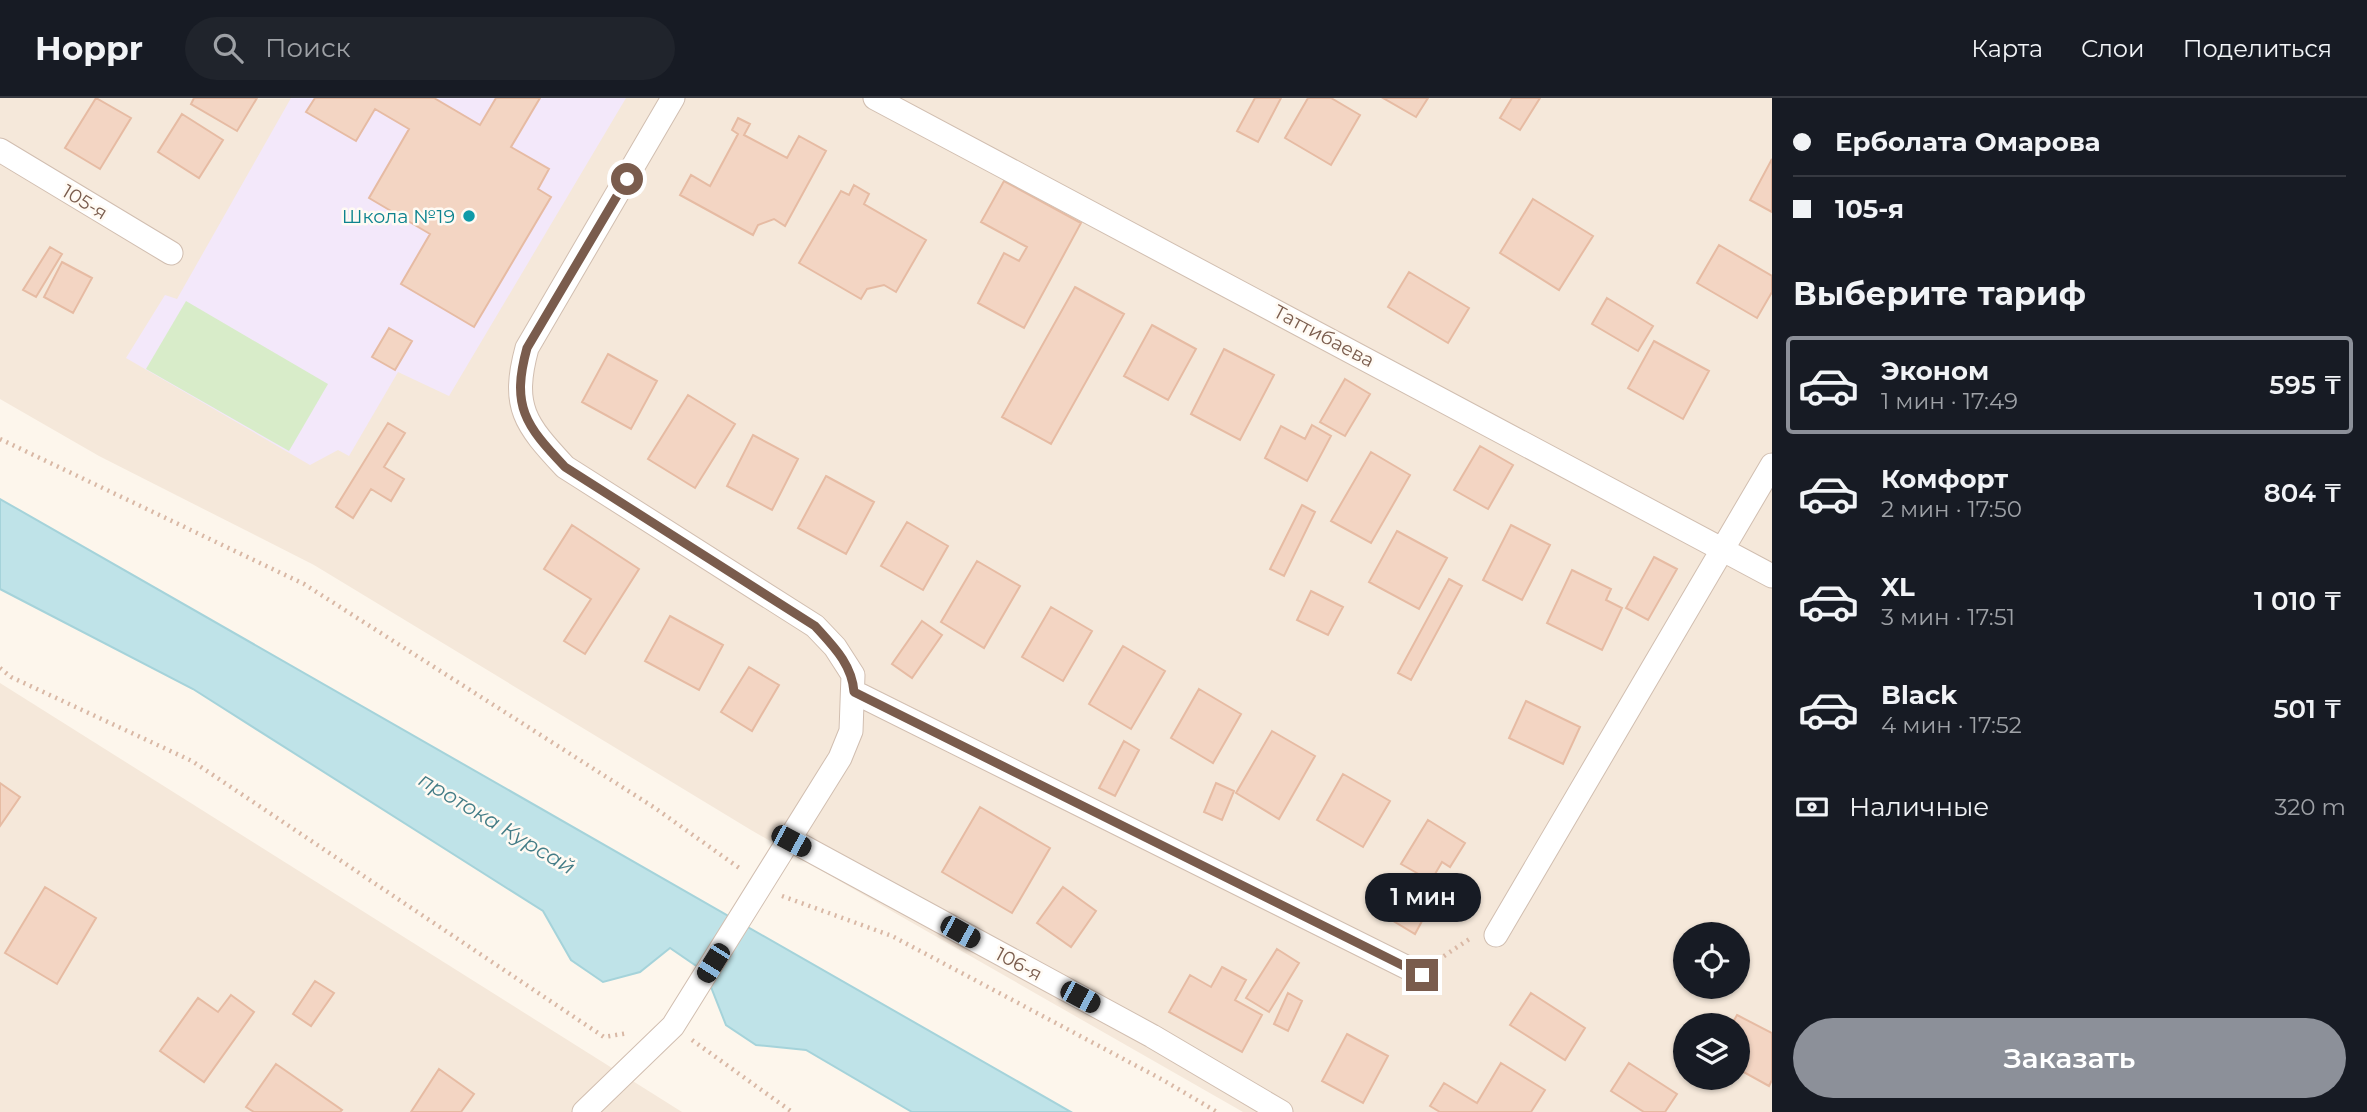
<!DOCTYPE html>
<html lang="ru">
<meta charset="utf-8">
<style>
:root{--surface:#171b24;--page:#20242c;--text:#f1f3f6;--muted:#9ea1a6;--line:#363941;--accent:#8c9099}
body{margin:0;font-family:Montserrat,sans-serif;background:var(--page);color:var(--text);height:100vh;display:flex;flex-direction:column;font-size:26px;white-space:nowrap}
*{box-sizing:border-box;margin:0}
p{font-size:23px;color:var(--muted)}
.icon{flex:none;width:38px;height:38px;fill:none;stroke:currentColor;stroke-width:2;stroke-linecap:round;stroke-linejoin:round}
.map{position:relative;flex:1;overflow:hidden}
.drawer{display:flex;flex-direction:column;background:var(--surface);width:595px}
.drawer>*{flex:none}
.guide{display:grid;align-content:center;height:154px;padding:0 21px;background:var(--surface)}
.tools{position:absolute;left:1673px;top:824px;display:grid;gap:14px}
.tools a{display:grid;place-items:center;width:77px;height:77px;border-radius:50%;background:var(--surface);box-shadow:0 2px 5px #0004;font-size:35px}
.end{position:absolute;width:32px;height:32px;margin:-16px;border:9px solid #7a5c4d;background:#fff;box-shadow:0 0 0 4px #fff}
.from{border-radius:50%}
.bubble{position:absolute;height:49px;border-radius:24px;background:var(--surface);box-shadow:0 2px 5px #0004;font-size:23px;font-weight:600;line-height:49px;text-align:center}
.car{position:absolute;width:21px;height:42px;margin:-21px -10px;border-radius:9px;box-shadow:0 0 5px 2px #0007;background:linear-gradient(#222 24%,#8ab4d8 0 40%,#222 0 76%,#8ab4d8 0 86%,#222 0)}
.guide b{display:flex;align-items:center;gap:24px;height:66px;font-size:26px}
.guide b+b{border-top:2px solid var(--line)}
.guide i{width:18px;height:18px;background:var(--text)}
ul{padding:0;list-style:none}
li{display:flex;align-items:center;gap:21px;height:98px;margin:0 14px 10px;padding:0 7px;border:4px solid transparent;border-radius:7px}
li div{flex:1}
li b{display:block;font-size:26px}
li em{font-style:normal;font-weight:600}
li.active{border-color:var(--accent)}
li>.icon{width:63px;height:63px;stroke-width:1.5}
h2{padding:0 21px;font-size:32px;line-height:84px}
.pay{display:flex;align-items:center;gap:18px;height:77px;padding:0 21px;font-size:26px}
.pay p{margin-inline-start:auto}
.action{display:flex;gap:14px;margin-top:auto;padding:14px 21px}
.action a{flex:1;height:80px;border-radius:42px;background:var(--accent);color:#fff;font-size:28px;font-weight:600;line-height:80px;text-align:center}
header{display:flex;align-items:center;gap:42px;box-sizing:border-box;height:98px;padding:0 35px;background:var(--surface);border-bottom:2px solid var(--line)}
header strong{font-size:33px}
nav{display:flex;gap:38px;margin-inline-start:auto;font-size:24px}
.search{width:490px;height:63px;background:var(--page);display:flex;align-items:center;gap:18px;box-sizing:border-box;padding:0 24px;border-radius:38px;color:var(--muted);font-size:26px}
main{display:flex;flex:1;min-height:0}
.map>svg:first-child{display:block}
</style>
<header>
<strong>Hoppr</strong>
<div class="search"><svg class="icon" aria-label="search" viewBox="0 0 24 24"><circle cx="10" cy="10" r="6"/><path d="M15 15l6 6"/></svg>Поиск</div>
<nav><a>Карта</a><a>Слои</a><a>Поделиться</a></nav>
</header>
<main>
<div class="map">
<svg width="1772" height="1014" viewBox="0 0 1772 1014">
<rect width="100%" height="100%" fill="#fdf6ec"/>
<path fill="#f5e8da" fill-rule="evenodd" d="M0 0H1772V1014H1243L909 823 751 732 314 467 99 358 0 301ZM1685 836H1738V889H1685ZM1685 928H1738V980H1685Z
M0 585 682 1014H0Z"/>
<path fill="#f3e8fa" d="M291 0H626L449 298 398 274 349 358 338 352 310 367 126 260 165 197 177 201Z"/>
<path fill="#d8ecc9" d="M186 203 328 286 289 353 146 271Z"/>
<path fill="#bfe3e8" stroke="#a5d3da" stroke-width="2" d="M0 401 1071 1014H912L806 952 756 947 726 927 705 874 670 850 640 874 603 884 571 862 543 813 193 591 0 491Z"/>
<path fill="#f3d5c3" stroke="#e6bba3" stroke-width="2" d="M96 0 131 20 100 71 65 50Z
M194 0H257L237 33 191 6Z
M315 0H434L480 27 496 0H540L511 49 549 71 538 91 551 99 474 229 401 186 430 136 369 100 409 31 375 11 356 43 306 14Z
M1255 0H1281L1258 44 1237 33Z
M1308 0H1331L1360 17 1331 67 1285 40Z
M1383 0H1428L1416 19Z
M1512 0H1540L1520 32 1500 20Z
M182 16 223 42 199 80 158 54Z
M738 20 750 26 744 37 787 60 799 38 826 53 785 128 774 121 758 127 753 137 680 97 691 77 710 88 738 36 732 32Z
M1772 61V114L1750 102Z
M1004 83 1081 125 1024 230 978 205 1004 155 1019 163 1027 149 981 124Z
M854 87 869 96 864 106 926 142 896 194 884 187 867 191 861 201 799 165 841 93 849 97Z
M1533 101 1593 138 1559 192 1500 155Z
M1719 147 1772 178V194L1757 220 1697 185Z
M50 149 62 156 36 199 23 192Z
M62 164 92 180 73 215 44 199Z
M1409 174 1469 210 1448 245 1388 209Z
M1075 189 1124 216 1051 346 1002 319Z
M1607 200 1653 228 1638 253 1592 226Z
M1152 227 1196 251 1168 302 1124 278Z
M389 230 412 243 395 272 372 259Z
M1654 243 1709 273 1683 321 1628 290Z
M1224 251 1274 277 1240 342 1191 316Z
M608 256 657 283 631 331 582 304Z
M1345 281 1370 296 1345 338 1320 324Z
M688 297 735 326 695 390 648 361Z
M388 325 405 335 384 369 404 381 391 403 371 391 353 420 336 409Z
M1312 327 1331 338 1307 383 1265 360 1281 328 1305 341Z
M753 337 798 361 772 412 727 388Z
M1480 348 1513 367 1488 411 1454 392Z
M1371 354 1410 377 1371 445 1331 423Z
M826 378 874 404 846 456 798 430Z
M1302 407 1315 414 1284 478 1270 471Z
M907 424 948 448 923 492 881 468Z
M572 427 639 471 585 556 564 543 591 501 544 471Z
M1511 427 1550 447 1522 502 1483 482Z
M1397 433 1447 460 1419 511 1369 484Z
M1654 459 1677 471 1648 522 1626 510Z
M977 463 1020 488 984 550 941 524Z
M1572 472 1611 491 1606 502 1622 510 1602 552 1547 525Z
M1449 481 1462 488 1411 582 1398 575Z
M1311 493 1343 509 1328 537 1297 522Z
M1051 509 1092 533 1063 583 1022 559Z
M670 518 723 547 699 592 645 563Z
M922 523 942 537 912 580 892 566Z
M1123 548 1165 573 1131 631 1089 606Z
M749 569 779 587 752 633 721 614Z
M1199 591 1241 616 1213 665 1171 640Z
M1526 603 1580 629 1563 666 1509 640Z
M1272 633 1315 658 1279 721 1236 695Z
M1124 643 1139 652 1115 698 1099 690Z
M1343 676 1390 703 1363 749 1317 722Z
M0 685 20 699 0 728Z
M1216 685 1234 693 1222 722 1204 714Z
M980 709 1050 750 1012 815 942 774Z
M1428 722 1465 745 1450 769 1442 764 1431 783 1401 766Z
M45 789 96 820 57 886 5 855Z
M1063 789 1096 813 1071 849 1037 825Z
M1388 789 1428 812 1415 836 1375 812Z
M1277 851 1299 865 1269 914 1246 900Z
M1222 869 1246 882 1235 902 1262 917 1242 954 1169 914 1190 877 1211 889Z
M315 883 334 895 311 928 293 916Z
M1288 895 1302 903 1288 933 1274 926Z
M1531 895 1585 930 1565 962 1510 927Z
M231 897 254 914 204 984 160 953 198 900 218 914Z
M1737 917 1772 935V982L1769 988 1738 971V928H1731Z
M1347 936 1388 958 1363 1005 1322 983Z
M1501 965 1545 992 1531 1014H1440L1430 1008 1444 985 1477 1005Z
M1629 965 1677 996 1665 1014H1644L1611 993Z
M276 966 342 1012 340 1014H254L246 1009Z
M439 971 474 996 461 1014H411Z"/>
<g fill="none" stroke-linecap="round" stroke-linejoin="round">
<defs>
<path id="street" d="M875 0 1772 478
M0 52 171 155
M854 594 1422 877
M791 742 1152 938 1281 1014
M1496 837 1772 367
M584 1014 673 928 840 660 851 633 853 577 835 549 815 528 565 369C525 326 511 309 527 250L673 0"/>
</defs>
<use href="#street" stroke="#d1beb0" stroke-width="25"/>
<path stroke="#d9b8a5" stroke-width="4.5" stroke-dasharray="2 5" stroke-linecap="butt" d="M0 341 304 486 655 710 742 772
M0 570 11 579 192 663 604 939 628 935
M782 798 892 838 1163 982 1217 1014
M1438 862 1471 840
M692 942 792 1014"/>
<use href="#street" stroke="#fff" stroke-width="23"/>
</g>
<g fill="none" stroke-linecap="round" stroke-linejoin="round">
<path stroke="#7a5c4d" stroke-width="9" d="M627 81 527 250C511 308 525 327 565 369L815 528C833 548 852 566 854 594L1422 877"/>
</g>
<circle fill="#0f9aa8" stroke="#fffaf3" stroke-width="2.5" cx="469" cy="118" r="7"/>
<g text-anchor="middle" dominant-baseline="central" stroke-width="5" stroke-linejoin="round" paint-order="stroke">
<g font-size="19" fill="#7a5c4d" stroke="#fffaf3">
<text transform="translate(85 104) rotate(31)">105-я</text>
<text transform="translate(1324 238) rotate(28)">Таттибаева</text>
<text transform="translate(1019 866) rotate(28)">106-я</text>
</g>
<g font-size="19" fill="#0d838f" stroke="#fffaf3" text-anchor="end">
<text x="455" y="118">Школа №19</text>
</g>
<g font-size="21" font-style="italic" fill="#437c86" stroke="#fffaf3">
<text transform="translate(497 725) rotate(31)">протока Курсай</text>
</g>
</g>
</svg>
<div class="tools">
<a><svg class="icon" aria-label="locate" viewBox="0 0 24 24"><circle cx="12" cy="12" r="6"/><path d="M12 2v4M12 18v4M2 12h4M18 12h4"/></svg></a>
<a><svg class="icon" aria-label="layers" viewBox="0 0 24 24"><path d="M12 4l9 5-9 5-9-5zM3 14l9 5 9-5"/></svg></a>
</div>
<i class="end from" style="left:627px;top:81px"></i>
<i class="end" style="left:1422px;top:877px"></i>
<div class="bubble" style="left:1365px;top:775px;width:116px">1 мин</div>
<i class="car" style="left:791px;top:743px;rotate:118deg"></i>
<i class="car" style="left:960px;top:834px;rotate:119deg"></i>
<i class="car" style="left:713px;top:865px;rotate:212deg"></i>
<i class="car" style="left:1080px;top:899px;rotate:118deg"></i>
</div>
<section class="drawer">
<div class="guide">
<b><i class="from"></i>Ерболата Омарова</b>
<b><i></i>105-я</b>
</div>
<h2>Выберите тариф</h2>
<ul>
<li class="active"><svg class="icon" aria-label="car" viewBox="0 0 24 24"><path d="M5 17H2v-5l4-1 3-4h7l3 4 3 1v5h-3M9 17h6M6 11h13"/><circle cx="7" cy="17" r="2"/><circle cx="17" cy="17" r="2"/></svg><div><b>Эконом</b><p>1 мин · 17:49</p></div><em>595 ₸</em></li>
<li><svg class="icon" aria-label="car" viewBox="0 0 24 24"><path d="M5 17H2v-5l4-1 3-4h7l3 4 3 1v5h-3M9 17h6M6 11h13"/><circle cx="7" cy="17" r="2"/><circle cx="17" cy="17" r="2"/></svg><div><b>Комфорт</b><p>2 мин · 17:50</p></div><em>804 ₸</em></li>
<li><svg class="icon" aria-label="car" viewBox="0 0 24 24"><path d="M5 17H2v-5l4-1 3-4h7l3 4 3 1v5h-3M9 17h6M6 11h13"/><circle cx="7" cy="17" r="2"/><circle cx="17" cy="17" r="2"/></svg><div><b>XL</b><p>3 мин · 17:51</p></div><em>1 010 ₸</em></li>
<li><svg class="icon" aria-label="car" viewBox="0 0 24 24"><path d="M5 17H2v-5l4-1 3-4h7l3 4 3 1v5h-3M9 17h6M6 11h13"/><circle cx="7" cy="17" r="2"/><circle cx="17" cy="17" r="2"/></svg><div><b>Black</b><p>4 мин · 17:52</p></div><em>501 ₸</em></li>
</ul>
<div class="pay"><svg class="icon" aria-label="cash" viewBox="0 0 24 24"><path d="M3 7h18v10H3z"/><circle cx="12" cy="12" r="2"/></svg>Наличные<p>320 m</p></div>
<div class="action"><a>Заказать</a></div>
</section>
</main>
